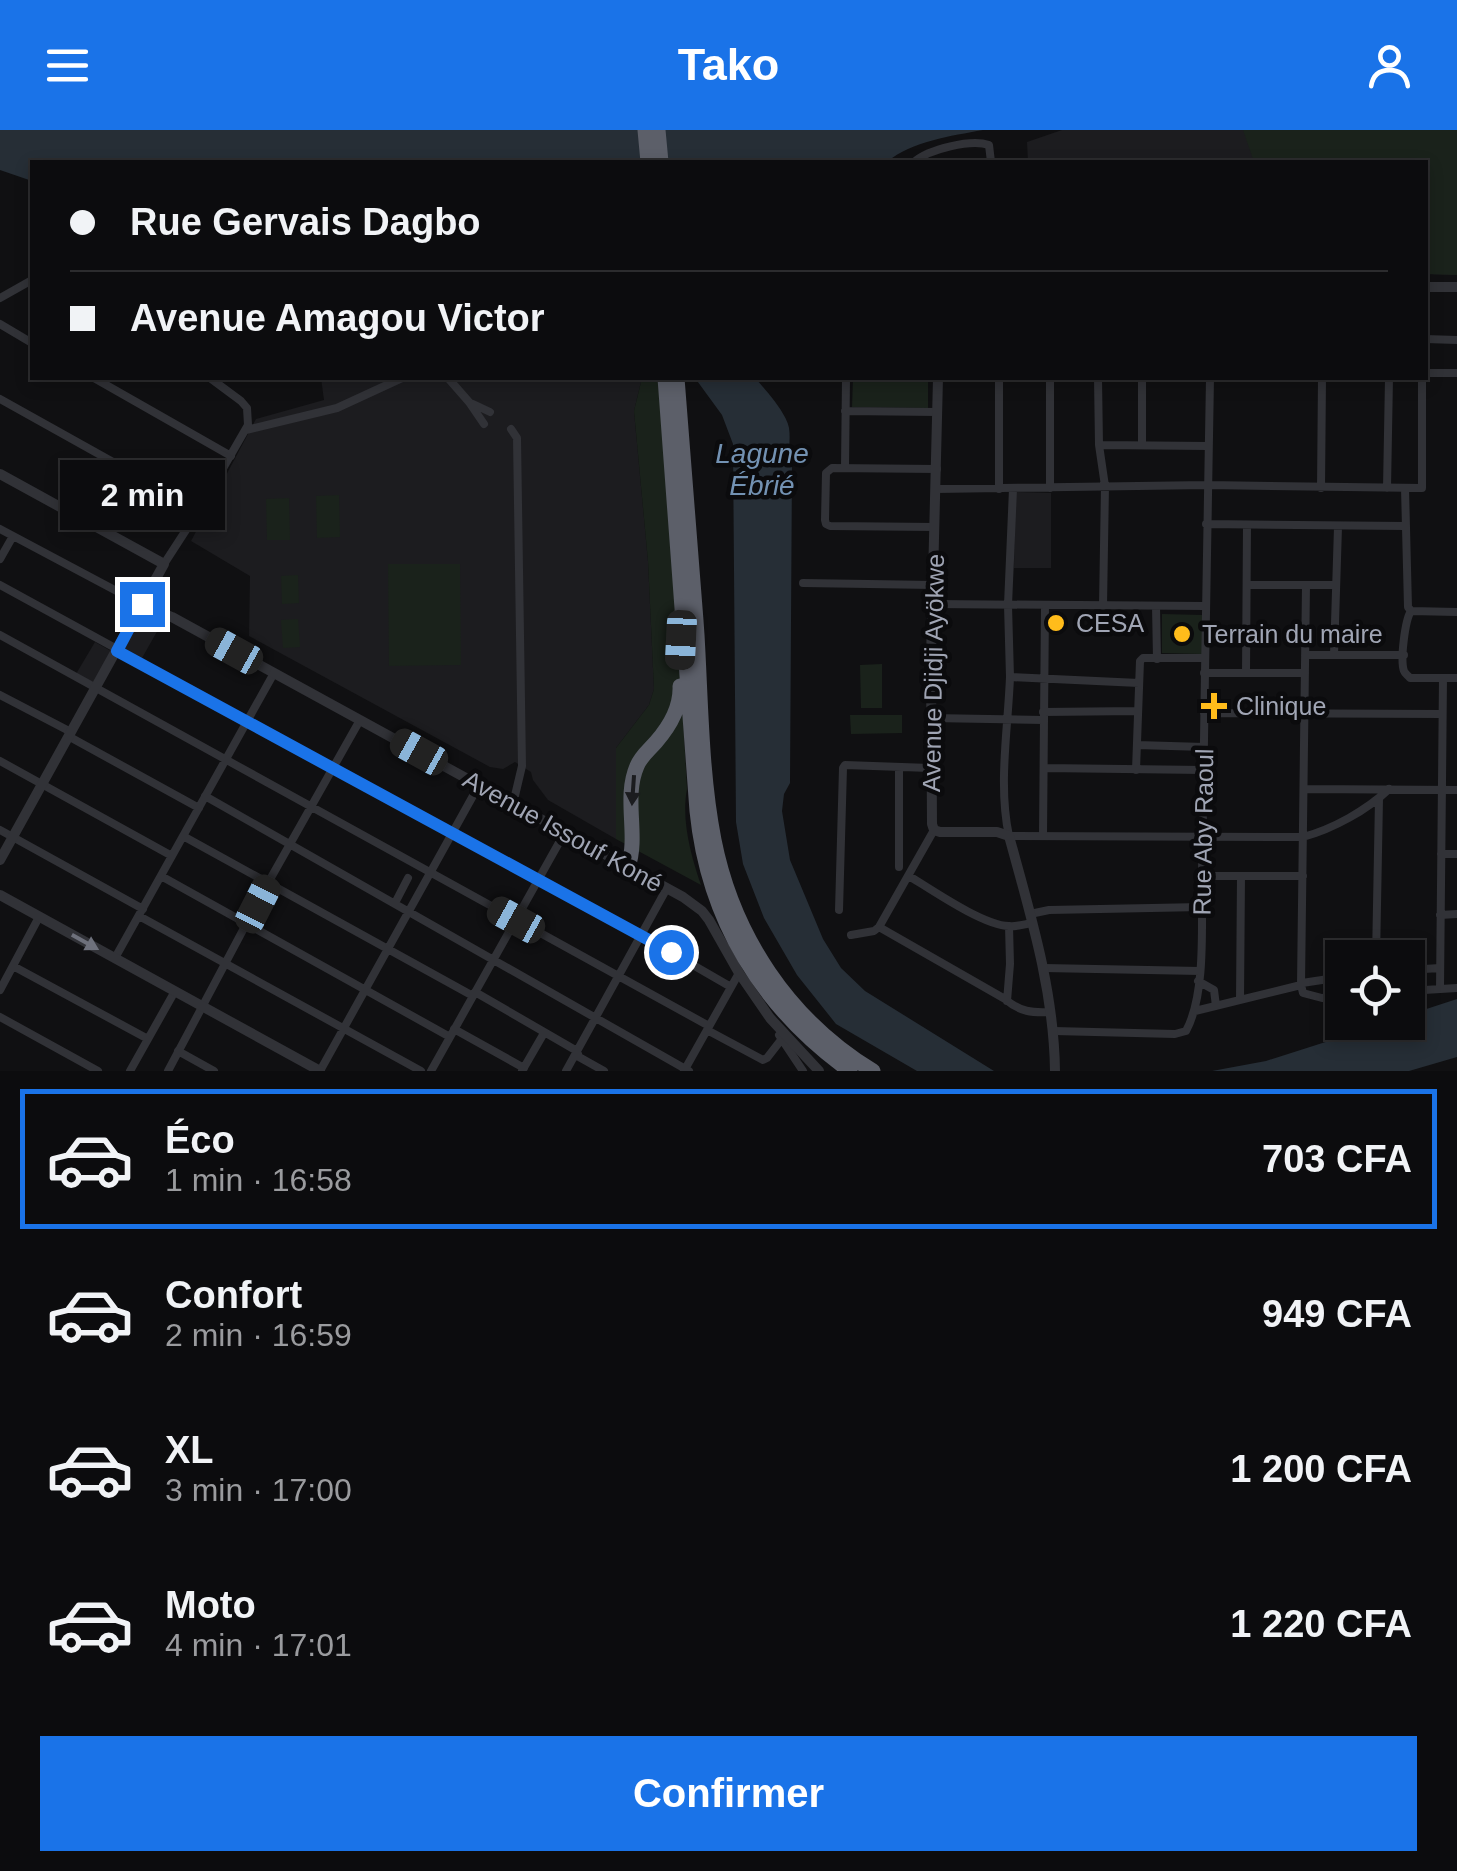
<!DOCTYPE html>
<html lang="fr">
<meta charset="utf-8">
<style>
:root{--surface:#0c0c0e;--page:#151517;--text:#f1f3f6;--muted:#9a9b9e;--line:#2c2c2e;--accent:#1a73e8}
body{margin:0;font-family:Helvetica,sans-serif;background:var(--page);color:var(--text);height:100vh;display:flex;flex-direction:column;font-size:38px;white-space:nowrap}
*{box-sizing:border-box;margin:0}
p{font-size:32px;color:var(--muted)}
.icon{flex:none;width:55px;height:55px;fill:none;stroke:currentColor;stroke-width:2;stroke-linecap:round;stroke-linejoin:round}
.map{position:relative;height:941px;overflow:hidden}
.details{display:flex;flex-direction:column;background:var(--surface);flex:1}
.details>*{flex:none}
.top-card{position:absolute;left:30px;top:30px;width:1398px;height:220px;border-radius:0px;box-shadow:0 5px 15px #0003,0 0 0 2px var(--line);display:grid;align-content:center;height:220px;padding:0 40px;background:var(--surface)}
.buttons{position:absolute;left:1325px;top:810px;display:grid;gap:20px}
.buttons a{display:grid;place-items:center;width:100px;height:100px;border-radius:0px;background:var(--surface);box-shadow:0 5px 15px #0003,0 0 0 2px var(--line);font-size:50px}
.end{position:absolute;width:45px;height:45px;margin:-22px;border:12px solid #1a73e8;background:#fff;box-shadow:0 0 0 5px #fff}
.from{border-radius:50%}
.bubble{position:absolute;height:70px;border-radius:0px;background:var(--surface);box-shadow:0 5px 15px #0003,0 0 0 2px var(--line);font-size:32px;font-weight:800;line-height:70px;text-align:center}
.car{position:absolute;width:30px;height:60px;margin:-30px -15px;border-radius:12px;box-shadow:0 0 8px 2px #0007;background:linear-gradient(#222 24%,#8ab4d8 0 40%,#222 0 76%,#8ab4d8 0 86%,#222 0)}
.top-card b{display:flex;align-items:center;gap:35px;height:95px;font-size:38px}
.top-card b+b{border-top:2px solid var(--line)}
.top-card i{width:25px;height:25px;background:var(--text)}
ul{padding:18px 0 0;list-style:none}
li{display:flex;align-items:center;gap:30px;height:140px;margin:0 20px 15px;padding:0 20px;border:5px solid transparent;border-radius:0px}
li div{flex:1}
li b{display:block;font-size:38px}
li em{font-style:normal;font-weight:800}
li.on{border-color:var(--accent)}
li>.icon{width:90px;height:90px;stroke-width:1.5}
.action{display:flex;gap:20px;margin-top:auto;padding:20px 40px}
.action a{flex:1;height:115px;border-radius:0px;background:var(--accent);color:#fff;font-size:40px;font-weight:800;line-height:115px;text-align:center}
header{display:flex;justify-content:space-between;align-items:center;height:130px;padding:0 40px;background:var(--accent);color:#fff;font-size:45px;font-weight:800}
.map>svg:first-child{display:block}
</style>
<header><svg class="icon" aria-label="menu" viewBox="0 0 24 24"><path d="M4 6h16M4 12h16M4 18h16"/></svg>Tako<svg class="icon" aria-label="person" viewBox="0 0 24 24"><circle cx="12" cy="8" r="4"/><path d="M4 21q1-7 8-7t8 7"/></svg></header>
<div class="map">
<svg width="1457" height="941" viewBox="0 0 1457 941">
<rect width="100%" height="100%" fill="#101012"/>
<path fill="#1c1c1f" d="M1062 0H1457V145L1425 144V32H1028L1027 12Z
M321 248H642L634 281 648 431 654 559 649 575 616 618V709L548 670 533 650 531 642 515 632 503 639 490 637 249 506 250 446 191 411 256 289 324 270Z
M1015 362 1051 363V438H1014Z
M144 480 163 491 142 528 123 518Z
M95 512 111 521 93 554 76 544Z"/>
<path fill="#1a221b" d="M1243 0H1457V145L1425 144V32H1254Z
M642 248H658L677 479 687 659C681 690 691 726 701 755L616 709V618L649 575 654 559 648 431 634 281Z
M853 248H928V278L852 277Z
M339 365 340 407 317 408 316 366Z
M289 368 290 410H267L266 369Z
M388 434H460L461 535 389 536Z
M298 445 299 473 282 474 281 446Z
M1162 484 1202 485V524L1162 523Z
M298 489 300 517 283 518 281 490Z
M882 534V578H861L860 535Z
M850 585H902V603L851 604Z"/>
<path fill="#262e36" d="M0 0H983C951 6 912 11 887 32H32V51L0 40Z
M695 248H755C765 259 787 284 789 298 791 311 787 320 792 333L790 653 784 664 782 681 790 730 823 809 841 838 865 861 994 941H917L836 894 797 845 764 788 743 734 736 692 733 314 722 285Z
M1457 869V927L1409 941H1212L1266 931 1385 893 1408 892V885Z"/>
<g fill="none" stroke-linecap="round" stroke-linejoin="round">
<path stroke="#313237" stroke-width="8" d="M914 32C929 19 971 9 989 15L991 32
M0 168 32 150
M0 194 32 213
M1425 209 1457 210
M1425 243H1457
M94 248 231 326
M448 248 469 272 484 294
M999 248V359
M1050 248V358
M1098 248 1099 315 1105 356 1103 476
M1142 248V314
M0 269 199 380
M473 274 490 282
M845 281 937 282
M511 299 517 308 522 636 513 674
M246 300 337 278 402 248
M1099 315 1208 316
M845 337 846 248
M1321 358 1322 248
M1387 358 1389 248
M1405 358 1408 477 1411 481
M936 359 1207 355 1422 358V248
M1013 359 1008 475 1010 547 1139 553
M1206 394 1405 396
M935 397 830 396 826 394 825 390 826 343 832 338 937 339
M0 399 141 474
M0 429 13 406
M164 434 199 380 248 295 247 278 241 271 210 248
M803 453 934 455
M0 455 117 519
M1247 455H1336
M1306 455 1301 855 1303 863 1322 868 1342 866
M933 474 1204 476
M1156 476 1157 529
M1457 482 1411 481C1405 490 1400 530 1404 541 1405 544 1408 545 1410 548H1457
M0 505 709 896
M116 520 641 805 731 857
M1305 525H1404
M1334 525 1338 397
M1204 543H1305
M1246 543 1247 395
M1010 547C1008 599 998 655 1009 706L1303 707C1333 699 1367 680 1389 659
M0 565 71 602
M1043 582 1138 581
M1204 583 1442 584
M931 588 1043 590
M68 606 199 678
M1137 615 1204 617
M0 631 172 726
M899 637V737
M1044 638 1204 640
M1136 640 1140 531 1143 528H1204
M1304 659 1457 660
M205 666 689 941
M0 700 143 779
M1043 705 1045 476
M183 706 473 866
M1441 724H1457
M161 746 450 907
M909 746C932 760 984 796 1009 796 1016 797 1025 794 1032 793
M1202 746H1303
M395 773 408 748
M839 780 843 638 845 635 930 638
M1030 784 1049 780 1202 777
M1440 785 1457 784
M139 786 421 941
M879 797 1005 869C1020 882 1032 883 1051 882
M851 805 874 801 879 797 934 700
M115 828 274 543
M1376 828 1379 669
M13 836 148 909
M1044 838 1200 841
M1408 840 1440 838
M1198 851 1214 860 1216 876
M1302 853 1342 847
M1440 859 1443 548
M0 860 39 787
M1408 861 1457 858
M475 862 577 921 579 927 604 941
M1240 869 1241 746
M1007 871 1010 834 1009 796
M1195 881 1301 855
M0 887 98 941
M454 899 524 938
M707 900 763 930 767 928 781 910
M1054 901 1175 904 1186 901C1207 863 1201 788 1202 743 1205 578 1206 413 1210 248
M779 905 803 941
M178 921 214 941
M130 941 175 861
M168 941 268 753 360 590
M320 941 479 655
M431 941 565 702
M522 941 544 903
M566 941 667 758
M684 941 739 843"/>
<path stroke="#313237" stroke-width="10" d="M1425 157H1457
M938 248 931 529 932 694 934 700 940 702H997L1009 706C1030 783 1054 860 1055 941
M0 344 164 434 0 730
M141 474 172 487 683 767 702 781 709 790 739 843 770 888 819 941
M0 765 320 941"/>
<path stroke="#5c5f69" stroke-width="15" d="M645 0 648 32
M658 0 661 32
M665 248 697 681C708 790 762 878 850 941
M677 248C684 333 691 419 697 505 701 573 701 643 714 710 733 806 789 890 873 941
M628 737C639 705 623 668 637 636 641 626 649 620 656 612 670 596 681 578 680 556"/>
</g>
<defs><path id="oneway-solid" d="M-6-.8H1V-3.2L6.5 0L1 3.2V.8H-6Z" transform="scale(2.5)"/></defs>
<use fill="#1b1c1f" href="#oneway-solid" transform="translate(633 660) rotate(94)"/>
<use fill="#6e717c" href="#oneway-solid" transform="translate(85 812) rotate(29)"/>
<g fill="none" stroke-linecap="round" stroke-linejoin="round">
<path stroke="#1a73e8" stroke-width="12" d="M142 474 117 521 671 822"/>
</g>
<g fill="#ffbc1b" stroke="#0b0b0d" stroke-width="4">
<circle cx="1056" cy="493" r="10"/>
<circle cx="1182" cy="504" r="10"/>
<path d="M1209 561h10v10h10v10h-10v10h-10v-10h-10v-10h10z"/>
</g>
<g text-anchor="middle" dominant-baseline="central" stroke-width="9" stroke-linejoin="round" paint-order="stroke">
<g font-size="25" fill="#a0a5b4" stroke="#0b0b0d" text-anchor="start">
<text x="1076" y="493">CESA</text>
<text x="1202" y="504">Terrain du maire</text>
<text x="1236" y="576">Clinique</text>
</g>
<g font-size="25" fill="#a0a5b4" stroke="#0b0b0d">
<text transform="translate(933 543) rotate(-89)">Avenue Djidji Ayökwe</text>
<text transform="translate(563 701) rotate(29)">Avenue Issouf Koné</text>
<text transform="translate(1203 702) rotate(-89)">Rue Aby Raoul</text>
</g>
<g font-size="28" font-style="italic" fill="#7392b3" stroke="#0b0b0d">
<text x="762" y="323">Lagune<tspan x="762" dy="32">Ébrié</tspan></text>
</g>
</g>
</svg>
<div class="buttons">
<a><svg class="icon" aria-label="locate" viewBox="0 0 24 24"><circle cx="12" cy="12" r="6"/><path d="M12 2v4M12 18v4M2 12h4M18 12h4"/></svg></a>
</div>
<i class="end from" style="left:671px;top:822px"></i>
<i class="end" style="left:142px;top:474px"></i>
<div class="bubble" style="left:60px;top:330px;width:165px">2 min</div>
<i class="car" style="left:681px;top:510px;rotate:183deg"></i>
<i class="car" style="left:234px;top:521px;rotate:299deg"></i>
<i class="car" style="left:419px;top:622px;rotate:299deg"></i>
<i class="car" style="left:258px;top:774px;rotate:27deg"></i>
<i class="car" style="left:516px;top:790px;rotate:299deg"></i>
<div class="top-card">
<b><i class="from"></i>Rue Gervais Dagbo</b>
<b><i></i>Avenue Amagou Victor</b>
</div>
</div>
<section class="details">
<ul>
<li class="on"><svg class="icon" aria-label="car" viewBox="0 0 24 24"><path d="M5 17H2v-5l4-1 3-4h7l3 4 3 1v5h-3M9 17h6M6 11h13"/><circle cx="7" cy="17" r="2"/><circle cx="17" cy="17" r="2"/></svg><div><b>Éco</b><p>1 min · 16:58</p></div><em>703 CFA</em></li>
<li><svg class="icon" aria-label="car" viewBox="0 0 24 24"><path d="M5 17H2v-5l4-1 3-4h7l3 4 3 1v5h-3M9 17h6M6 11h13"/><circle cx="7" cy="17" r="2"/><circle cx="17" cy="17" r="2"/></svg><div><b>Confort</b><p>2 min · 16:59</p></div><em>949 CFA</em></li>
<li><svg class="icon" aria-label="car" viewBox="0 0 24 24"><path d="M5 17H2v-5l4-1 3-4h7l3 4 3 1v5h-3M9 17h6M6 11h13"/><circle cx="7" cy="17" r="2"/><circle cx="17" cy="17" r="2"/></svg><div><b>XL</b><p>3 min · 17:00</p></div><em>1 200 CFA</em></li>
<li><svg class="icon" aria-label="car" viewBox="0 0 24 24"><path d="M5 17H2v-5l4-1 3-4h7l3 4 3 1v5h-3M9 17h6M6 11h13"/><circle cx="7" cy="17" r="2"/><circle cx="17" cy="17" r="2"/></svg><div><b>Moto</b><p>4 min · 17:01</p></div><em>1 220 CFA</em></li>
</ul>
<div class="action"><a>Confirmer</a></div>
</section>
